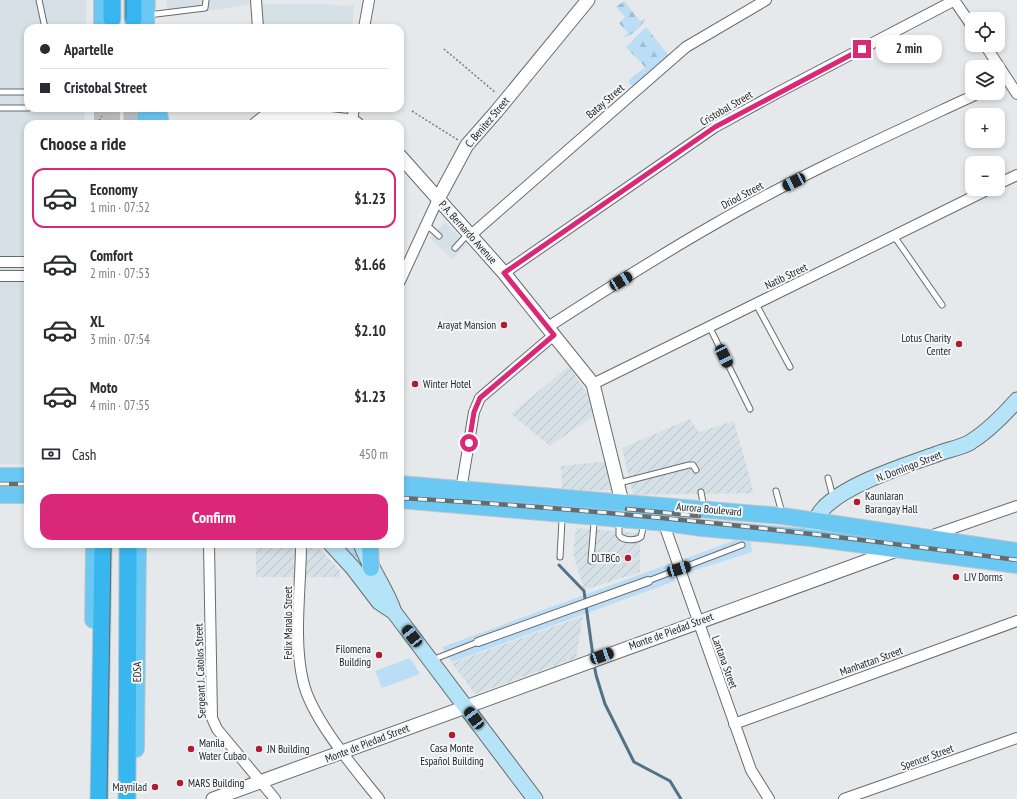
<!DOCTYPE html>
<meta charset="utf-8">
<style>
:root{--surface:#fff;--page:#f7f7f7;--text:#2b2b33;--muted:#7c7c81;--line:#e1e1e2;--accent:#db2777}
body{margin:0;font-family:"PT Sans Narrow",sans-serif;background:var(--page);color:var(--text);height:100vh;display:flex;flex-direction:column;font-size:15px;white-space:nowrap}
*{box-sizing:border-box;margin:0}
p{font-size:13px;color:var(--muted)}
.icon{flex:none;width:22px;height:22px;fill:none;stroke:currentColor;stroke-width:2;stroke-linecap:round;stroke-linejoin:round}
.map{position:relative;flex:1;overflow:hidden}
.side{position:absolute;left:24px;top:120px;width:380px;height:428px;display:flex;flex-direction:column;background:var(--surface);border-radius:12px;box-shadow:0 2px 6px #0003}
.side>*{flex:none}
.guide{position:absolute;left:24px;top:24px;width:380px;height:88px;border-radius:12px;box-shadow:0 2px 6px #0003;display:grid;align-content:center;height:88px;padding:0 16px;background:var(--surface)}
.fabs{position:absolute;left:965px;top:12px;display:grid;gap:8px}
.fabs a{display:grid;place-items:center;width:40px;height:40px;border-radius:8px;background:var(--surface);box-shadow:0 2px 6px #0003;font-size:20px}
.end{position:absolute;width:18px;height:18px;margin:-9px;border:5px solid #db2777;background:#fff;box-shadow:0 0 0 2px #fff}
.from{border-radius:50%}
.bubble{position:absolute;height:28px;border-radius:12px;background:var(--surface);box-shadow:0 2px 6px #0003;font-size:13px;font-weight:800;line-height:28px;text-align:center}
.car{position:absolute;width:12px;height:24px;margin:-12px -6px;border-radius:5px;box-shadow:0 0 3px 1px #0007;background:linear-gradient(#222 24%,#8ab4d8 0 40%,#222 0 76%,#8ab4d8 0 86%,#222 0)}
.guide b{display:flex;align-items:center;gap:14px;height:38px;font-size:15px}
.guide b+b{border-top:1px solid var(--line)}
.guide i{width:10px;height:10px;background:var(--text)}
ul{padding:0;list-style:none}
li{display:flex;align-items:center;gap:12px;height:60px;margin:0 8px 6px;padding:0 8px;border:2px solid transparent;border-radius:12px}
li div{flex:1}
li b{display:block;font-size:15px}
li em{font-style:normal;font-weight:800}
li.on{border-color:var(--accent)}
li>.icon{width:36px;height:36px;stroke-width:1.5}
h2{padding:0 16px;font-size:18px;line-height:48px}
.pay{display:flex;align-items:center;gap:10px;height:44px;padding:0 16px;font-size:15px}
.pay p{margin-inline-start:auto}
.action{display:flex;gap:8px;margin-top:auto;padding:8px 16px}
.action a{flex:1;height:46px;border-radius:12px;background:var(--accent);color:#fff;font-size:16px;font-weight:800;line-height:46px;text-align:center}
.map>svg:first-child{display:block}
</style>
<div class="map">
<svg width="1017" height="799" viewBox="0 0 1017 799">
<defs>
<pattern id="industrial-furrows" width="10" height="10" patternUnits="userSpaceOnUse"><rect width="10" height="10" fill="#d6e0e7"/><path d="M-1 1l2-2M0 10L10 0M9 11l2-2" fill="none" stroke="#b7c0c6"/></pattern>
<pattern id="grass-tufts" width="24" height="20" patternUnits="userSpaceOnUse"><rect width="24" height="20" fill="#bbddf5"/><path d="M3 7l-1-3M5 7V3M7 7l1-3M15 17l-1-3M17 17v-4M19 17l1-3" fill="none" stroke="#a0bdd2"/></pattern>
<pattern id="forest-firs" width="22" height="20" patternUnits="userSpaceOnUse"><rect width="22" height="20" fill="#bbddf5"/><path d="M5 1l3.5 6h-7zM16 11l3.5 6h-7z" fill="#a0bdd2"/></pattern>
</defs>
<rect width="100%" height="100%" fill="#e6e9eb"/>
<path fill="#d6e0e7" d="M0 0H86V28H28V108H85L84 124H28V464H0Z
M166 0H249L250 5 169 16Z
M262 4H316L354 6 352 28H264Z
M291 108H345L344 113Z
M445 222 467 245 452 259 430 238Z"/>
<path fill="url(#industrial-furrows)" d="M569 366 588 395 593 416 550 446 511 414Z
M690 419 699 432 734 421 754 493 633 495 622 448Z
M611 461 615 490 562 491 561 466Z
M576 528 640 533V572L584 590 573 553Z
M256 544H312L320 549 340 571V577H256Z
M583 616 576 658 475 694 452 663Z"/>
<path fill="url(#grass-tufts)" d="M342 544H354L372 576Z"/>
<path fill="url(#forest-firs)" d="M624 1 640 21 646 18C642 26 632 36 623 38L628 33 619 23 625 17 616 7Z
M646 27 669 56 633 87 628 81 645 67 626 47Z"/>
<path fill="#bbddf5" d="M741 538H750L752 552 689 572 684 559Z
M669 564 675 581 452 662 442 647Z
M410 658 420 674 382 688 375 671Z"/>
<g fill="none" stroke-linecap="round" stroke-linejoin="round">
<path stroke="#537287" stroke-width="3" d="M559 565 584 591 593 656
M594 664 596 675 605 704 634 762 670 781 681 799"/>
<path stroke="#bec1c3" stroke-width="16" stroke-dasharray="16 8" stroke-linecap="butt" d="M102 108V124"/>
<path stroke="#bec1c3" stroke-width="17" stroke-dasharray="17 8" stroke-linecap="butt" d="M111 124 112 108
M132 124V108"/>
<defs>
<path id="service" d="M39 0 45 28
M148 15 205 8 206 0
M0 92H28
M0 108H28
M427 225 439 236
M894 236 942 305
M455 248 468 234
M756 304 790 367
M709 326 750 409
M828 478 833 497
M619 483 689 465H693L696 470
M776 491 782 513
M701 492 704 508
M619 526V535C623 541 635 541 641 537L643 528
M560 557 562 520
M591 561 594 523
M648 581 742 545
M432 660 478 642"/>
<path id="pedestrian" d="M478 642 648 581"/>
<path id="minor" d="M256 0 258 28
M954 0 972 26
M364 28 369 0
M985 45 1017 94
M352 121 354 108
M998 184 1017 175
M471 235 686 47 766 0
M0 262H28
M504 273 715 127 777 93 955 0
M0 276H28
M400 281 438 199
M548 327C602 292 657 257 713 225 799 175 889 135 979 93
M593 384 989 189
M461 490 474 412 480 398 554 335
M666 530 751 770 769 799
M930 536 1017 506
M209 544 212 718 217 729 275 799
M301 544C301 588 293 639 303 681 311 718 355 769 379 799
M734 724 1017 621
M844 799 1017 738"/>
<path id="tertiary" d="M256 124 265 117 276 116H307L352 121 357 124
M400 156 504 273 593 384 622 502
M438 199 467 145 496 112 588 0
M213 799 897 550"/>
<path id="secondary" d="M811 538C813 528 815 518 822 510 843 485 906 465 937 454 947 450 959 448 969 443 987 432 1003 416 1017 400
M331 544 353 568 379 602 394 612 535 799
M361 544C370 568 386 588 394 612"/>
<path id="primary" d="M102 28V0
M146 28 147 0
M158 108 161 124
M145 124V117
M0 476H28
M400 484 783 516 1017 551
M0 495H28
M400 500 666 523 702 528 811 538 1017 565
M370 544 371 568
M93 620 94 544
M136 749 138 544"/>
<path id="trunk" d="M112 19V0
M133 19V0
M99 799 103 548
M127 799 128 548"/>
</defs>
<use href="#service" stroke="#696c6d" stroke-width="7"/>
<use href="#pedestrian" stroke="#696c6d" stroke-width="10"/>
<use href="#minor" stroke="#696c6d" stroke-width="12"/>
<use href="#tertiary" stroke="#696c6d" stroke-width="15"/>
<use href="#secondary" stroke="#696c6d" stroke-width="17"/>
<use href="#primary" stroke="#c5c5c5" stroke-width="18"/>
<use href="#trunk" stroke="#c5c5c5" stroke-width="19"/>
<path stroke="#797b7c" stroke-width="1.5" stroke-dasharray="2 2" stroke-linecap="butt" d="M444 49 496 93
M412 111 458 140
M97 124 102 116"/>
<use href="#service" stroke="#fff" stroke-width="5"/>
<use href="#pedestrian" stroke="#fff" stroke-width="8"/>
<use href="#minor" stroke="#fff" stroke-width="10"/>
<use href="#tertiary" stroke="#fff" stroke-width="13"/>
<use href="#secondary" stroke="#b5e4f9" stroke-width="15"/>
<use href="#primary" stroke="#6ac8f3" stroke-width="16"/>
<use href="#trunk" stroke="#38b6ef" stroke-width="17"/>
<path stroke="#686a6b" stroke-width="1" d="M126 19V0
M107 799 111 544"/>
<defs>
<path id="rail" d="M0 484H28
M400 498C607 509 812 532 1017 560
M627 509 699 516"/>
</defs>
<use href="#rail" stroke="#686a6b" stroke-width="4.5"/>
<use href="#rail" stroke="#f3f6f8" stroke-width="3" stroke-dasharray="9" stroke-linecap="butt"/>
</g>
<g fill="none" stroke-linecap="round" stroke-linejoin="round">
<path stroke="#db2777" stroke-width="5" d="M469 443 474 412 480 398 554 335 504 273 715 127 862 49"/>
</g>
<g fill="#af1c2e" stroke="#f3f6f8" stroke-width="1.5">
<circle cx="504" cy="325" r="4"/>
<circle cx="959" cy="344" r="4"/>
<circle cx="415" cy="384" r="4"/>
<circle cx="857" cy="502" r="4"/>
<circle cx="628" cy="558" r="4"/>
<circle cx="956" cy="577" r="4"/>
<circle cx="379" cy="655" r="4"/>
<circle cx="452" cy="735" r="4"/>
<circle cx="191" cy="749" r="4"/>
<circle cx="259" cy="749" r="4"/>
<circle cx="180" cy="783" r="4"/>
<circle cx="155" cy="787" r="4"/>
</g>
<g text-anchor="middle" dominant-baseline="central" stroke-width="4" stroke-linejoin="round" paint-order="stroke">
<g font-size="11" fill="#1f2021" stroke="#f3f6f8">
<text transform="translate(605 101) rotate(-41)">Batay Street</text>
<text transform="translate(726 108) rotate(-30)">Cristobal Street</text>
<text transform="translate(487 122) rotate(-50)">C. Benitez Street</text>
<text transform="translate(742 195) rotate(-28)">Driod Street</text>
<text transform="translate(468 232) rotate(48)">P. A. Bernardo Avenue</text>
<text transform="translate(786 276) rotate(-26)">Natib Street</text>
<text transform="translate(909 466) rotate(-21)">N. Domingo Street</text>
<text transform="translate(709 509) rotate(5)">Aurora Boulevard</text>
<text transform="translate(288 623) rotate(-90)">Felix Manalo Street</text>
<text transform="translate(671 631) rotate(-20)">Monte de Piedad Street</text>
<text transform="translate(871 661) rotate(-20)">Manhattan Street</text>
<text transform="translate(725 662) rotate(70)">Lantana Street</text>
<text transform="translate(200 671) rotate(-92)">Sergeant J. Catolos Street</text>
<text transform="translate(137 672) rotate(-89)">EDSA</text>
<text transform="translate(367 743) rotate(-21)">Monte de Piedad Street</text>
<text transform="translate(927 757) rotate(-20)">Spencer Street</text>
</g>
<g font-size="11" fill="#1f2021" stroke="#f3f6f8" text-anchor="start">
<text x="496" y="325" text-anchor="end">Arayat Mansion</text>
<text x="951" y="338" text-anchor="end">Lotus Charity<tspan x="951" dy="13">Center</tspan></text>
<text x="423" y="384">Winter Hotel</text>
<text x="865" y="496">Kaunlaran<tspan x="865" dy="13">Barangay Hall</tspan></text>
<text x="620" y="558" text-anchor="end">DLTBCo</text>
<text x="964" y="577">LIV Dorms</text>
<text x="371" y="649" text-anchor="end">Filomena<tspan x="371" dy="13">Building</tspan></text>
<text x="199" y="743">Manila<tspan x="199" dy="13">Water Cubao</tspan></text>
<text x="452" y="748" text-anchor="middle">Casa Monte<tspan x="452" dy="13">Español Building</tspan></text>
<text x="267" y="749">JN Building</text>
<text x="188" y="783">MARS Building</text>
<text x="147" y="787" text-anchor="end">Maynilad</text>
</g>
</g>
</svg>
<div class="fabs">
<a><svg class="icon" aria-label="locate" viewBox="0 0 24 24"><circle cx="12" cy="12" r="6"/><path d="M12 2v4M12 18v4M2 12h4M18 12h4"/></svg></a>
<a><svg class="icon" aria-label="layers" viewBox="0 0 24 24"><path d="M12 4l9 5-9 5-9-5zM3 14l9 5 9-5"/></svg></a>
<a>+</a>
<a>−</a>
</div>
<i class="end from" style="left:469px;top:443px"></i>
<i class="end" style="left:862px;top:49px"></i>
<div class="bubble" style="left:876px;top:35px;width:66px">2 min</div>
<i class="car" style="left:794px;top:182px;rotate:243deg"></i>
<i class="car" style="left:621px;top:281px;rotate:59deg"></i>
<i class="car" style="left:724px;top:356px;rotate:154deg"></i>
<i class="car" style="left:679px;top:569px;rotate:74deg"></i>
<i class="car" style="left:412px;top:636px;rotate:322deg"></i>
<i class="car" style="left:602px;top:656px;rotate:70deg"></i>
<i class="car" style="left:474px;top:718px;rotate:323deg"></i>
<div class="guide">
<b><i class="from"></i>Apartelle</b>
<b><i></i>Cristobal Street</b>
</div>
<section class="side">
<h2>Choose a ride</h2>
<ul>
<li class="on"><svg class="icon" aria-label="car" viewBox="0 0 24 24"><path d="M5 17H2v-5l4-1 3-4h7l3 4 3 1v5h-3M9 17h6M6 11h13"/><circle cx="7" cy="17" r="2"/><circle cx="17" cy="17" r="2"/></svg><div><b>Economy</b><p>1 min · 07:52</p></div><em>$1.23</em></li>
<li><svg class="icon" aria-label="car" viewBox="0 0 24 24"><path d="M5 17H2v-5l4-1 3-4h7l3 4 3 1v5h-3M9 17h6M6 11h13"/><circle cx="7" cy="17" r="2"/><circle cx="17" cy="17" r="2"/></svg><div><b>Comfort</b><p>2 min · 07:53</p></div><em>$1.66</em></li>
<li><svg class="icon" aria-label="car" viewBox="0 0 24 24"><path d="M5 17H2v-5l4-1 3-4h7l3 4 3 1v5h-3M9 17h6M6 11h13"/><circle cx="7" cy="17" r="2"/><circle cx="17" cy="17" r="2"/></svg><div><b>XL</b><p>3 min · 07:54</p></div><em>$2.10</em></li>
<li><svg class="icon" aria-label="car" viewBox="0 0 24 24"><path d="M5 17H2v-5l4-1 3-4h7l3 4 3 1v5h-3M9 17h6M6 11h13"/><circle cx="7" cy="17" r="2"/><circle cx="17" cy="17" r="2"/></svg><div><b>Moto</b><p>4 min · 07:55</p></div><em>$1.23</em></li>
</ul>
<div class="pay"><svg class="icon" aria-label="cash" viewBox="0 0 24 24"><path d="M3 7h18v10H3z"/><circle cx="12" cy="12" r="2"/></svg>Cash<p>450 m</p></div>
<div class="action"><a>Confirm</a></div>
</section>
</div>
